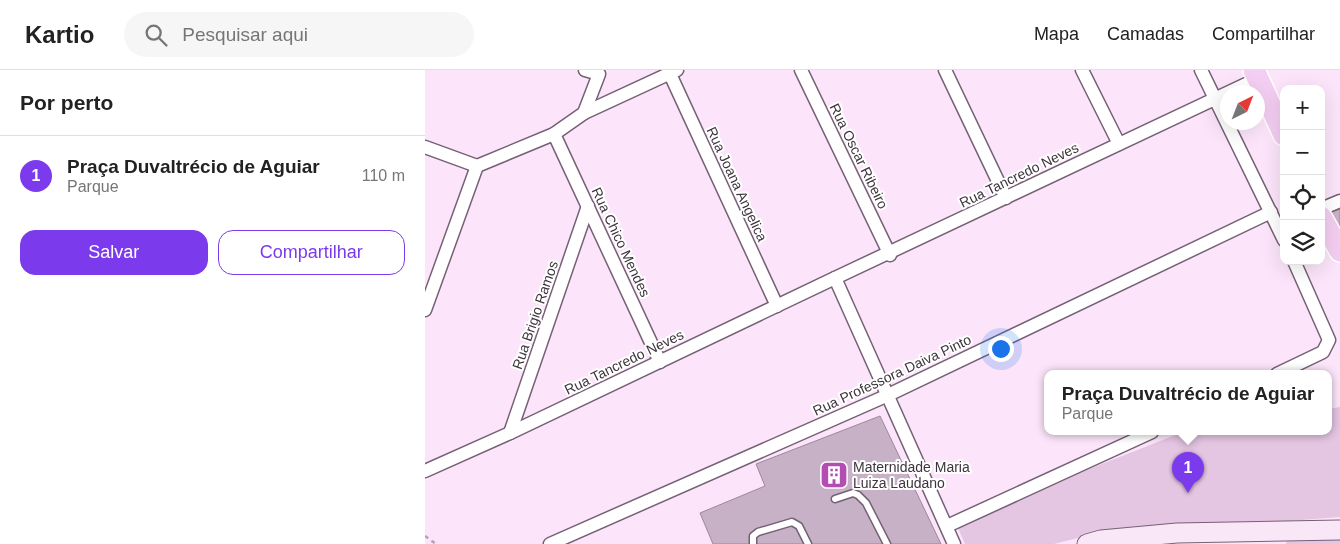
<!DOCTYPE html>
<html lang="pt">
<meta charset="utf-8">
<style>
body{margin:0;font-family:Arial,sans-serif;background:#f6f6f6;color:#222}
.controls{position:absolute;right:15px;top:15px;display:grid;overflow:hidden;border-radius:10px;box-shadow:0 5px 20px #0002}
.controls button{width:45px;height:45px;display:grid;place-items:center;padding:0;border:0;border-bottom:1px solid #e0e0e0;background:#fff;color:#222;font:25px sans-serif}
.compass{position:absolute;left:795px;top:15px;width:45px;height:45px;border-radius:50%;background:#fff;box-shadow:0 5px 20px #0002;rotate:42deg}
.you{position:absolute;left:575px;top:278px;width:18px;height:18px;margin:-12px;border:4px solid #fff;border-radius:50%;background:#1a73e8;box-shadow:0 0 0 8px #1a73e833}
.badge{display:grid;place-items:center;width:32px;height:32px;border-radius:50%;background:#7c3aed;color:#fff;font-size:16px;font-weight:700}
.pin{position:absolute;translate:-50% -41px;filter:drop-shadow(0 1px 2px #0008)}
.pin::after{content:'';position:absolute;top:26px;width:18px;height:15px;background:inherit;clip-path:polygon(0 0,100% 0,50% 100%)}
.popup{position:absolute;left:619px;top:300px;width:288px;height:65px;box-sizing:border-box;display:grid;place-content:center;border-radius:10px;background:#fff;filter:drop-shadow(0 1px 4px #0005);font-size:16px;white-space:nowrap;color:#767676}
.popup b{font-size:19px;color:#222}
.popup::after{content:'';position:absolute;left:50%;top:100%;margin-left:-10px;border:10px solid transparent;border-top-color:#fff}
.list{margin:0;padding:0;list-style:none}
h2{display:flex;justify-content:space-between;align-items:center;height:65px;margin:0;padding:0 20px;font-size:21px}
h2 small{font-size:16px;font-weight:400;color:#767676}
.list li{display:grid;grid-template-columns:32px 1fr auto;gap:15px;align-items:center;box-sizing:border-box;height:80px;padding:0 20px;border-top:1px solid #e0e0e0}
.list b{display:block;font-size:19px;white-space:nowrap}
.list p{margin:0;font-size:16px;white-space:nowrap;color:#767676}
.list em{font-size:16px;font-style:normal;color:#767676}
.actions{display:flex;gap:10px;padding:15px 20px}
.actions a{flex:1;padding:11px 0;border:1px solid #7c3aed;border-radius:15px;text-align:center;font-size:18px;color:#7c3aed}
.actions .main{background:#7c3aed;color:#fff}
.icon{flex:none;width:28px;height:28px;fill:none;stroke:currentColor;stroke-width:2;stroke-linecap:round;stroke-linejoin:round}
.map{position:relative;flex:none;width:915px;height:474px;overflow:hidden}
header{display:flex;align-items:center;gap:30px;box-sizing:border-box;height:70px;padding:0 25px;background:#fff;border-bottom:1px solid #e0e0e0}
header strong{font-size:24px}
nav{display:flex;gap:28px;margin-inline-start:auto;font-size:18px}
.search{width:350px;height:45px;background:#f6f6f6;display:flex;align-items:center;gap:12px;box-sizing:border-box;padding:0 18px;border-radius:28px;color:#767676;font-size:19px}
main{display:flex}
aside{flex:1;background:#fff}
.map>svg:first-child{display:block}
.green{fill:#e4c5e2}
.building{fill:#c7b1c6;stroke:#9c879b}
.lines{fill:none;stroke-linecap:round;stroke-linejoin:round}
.lane-casing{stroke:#756174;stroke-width:9}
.street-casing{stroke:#756174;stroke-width:15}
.secondary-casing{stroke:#756174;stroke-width:21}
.primary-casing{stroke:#fff;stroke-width:24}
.path{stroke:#b4a3b3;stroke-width:2.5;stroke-dasharray:4 4;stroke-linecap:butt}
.lane{stroke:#fff;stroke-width:6}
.street{stroke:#fff;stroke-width:12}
.secondary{stroke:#f9e7f8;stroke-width:19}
.primary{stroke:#f4cef2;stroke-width:21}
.labels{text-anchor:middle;stroke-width:4;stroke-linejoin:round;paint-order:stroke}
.street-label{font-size:14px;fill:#3d343c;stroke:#fff}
.poi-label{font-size:14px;fill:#3d343c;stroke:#fff;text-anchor:start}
</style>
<header>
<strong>Kartio</strong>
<div class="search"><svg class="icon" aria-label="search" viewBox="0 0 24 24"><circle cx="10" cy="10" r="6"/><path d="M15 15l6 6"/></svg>Pesquisar aqui</div>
<nav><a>Mapa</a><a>Camadas</a><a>Compartilhar</a></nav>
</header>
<main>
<aside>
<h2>Por perto<small></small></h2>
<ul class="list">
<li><span class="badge">1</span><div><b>Praça Duvaltrécio de Aguiar</b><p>Parque</p></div><em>110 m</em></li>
</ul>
<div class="actions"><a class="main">Salvar</a><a>Compartilhar</a></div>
</aside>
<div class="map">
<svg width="915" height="474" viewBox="0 0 915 474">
<rect width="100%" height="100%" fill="#fce5fa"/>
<!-- green -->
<g class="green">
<path d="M 915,337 L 915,447 L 802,456 L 716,456 L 684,460 L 629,474 L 540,474 L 533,458 L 664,399 L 758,362 L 903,362 L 903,339 Z"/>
<path d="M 863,467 L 915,467 L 915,474 L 861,474 Z"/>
</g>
<!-- building -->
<g class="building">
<path d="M 915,139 L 915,158 L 906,142 Z"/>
<path d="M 455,346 L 516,474 L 288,474 L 275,443 L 340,416 L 331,394 Z"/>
</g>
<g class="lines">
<defs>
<g id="lane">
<path d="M 410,429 L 428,423 L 433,425 L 441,433 L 462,474"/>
<path d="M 328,474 L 328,466 L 333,462 L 367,452 L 374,456 L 383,474"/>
</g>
<g id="street">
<path d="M 376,0 L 465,185"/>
<path d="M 520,0 L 581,128"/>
<path d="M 657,0 L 694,74"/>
<path d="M 776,0 L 859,170"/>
<path d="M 245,4 L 352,236"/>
<path d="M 159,43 L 252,0"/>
<path d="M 129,64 L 235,292"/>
<path d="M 0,77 L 52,96 L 129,64 L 159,43 L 174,4 L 160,0"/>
<path d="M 896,139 L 915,131"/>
<path d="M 410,208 L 834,8"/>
<path d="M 0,240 L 52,96"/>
<path d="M 852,304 L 898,282 L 904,270 L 869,191"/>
<path d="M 85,363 L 163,136"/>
<path d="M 0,401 L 85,363 L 410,208 L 529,474"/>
<path d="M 522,456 L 727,362"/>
<path d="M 125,474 L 461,326 L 846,142"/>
</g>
<path id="secondary" d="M 662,474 L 676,470 L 752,463 L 915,460"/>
<g id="primary">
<path d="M 829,0 L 859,65"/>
<path d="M 896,147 L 915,181"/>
</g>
</defs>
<!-- lane casing -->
<use href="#lane" class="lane-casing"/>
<!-- street casing -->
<use href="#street" class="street-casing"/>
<!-- secondary casing -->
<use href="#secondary" class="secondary-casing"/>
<!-- primary casing -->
<use href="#primary" class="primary-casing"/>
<!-- path -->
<path class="path" d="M 0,466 L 11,474"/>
<!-- lane -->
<use href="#lane" class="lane"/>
<!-- street -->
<use href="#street" class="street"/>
<!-- secondary -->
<use href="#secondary" class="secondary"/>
<!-- primary -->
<use href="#primary" class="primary"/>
</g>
<!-- icons -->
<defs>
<symbol id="building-square" viewBox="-11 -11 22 22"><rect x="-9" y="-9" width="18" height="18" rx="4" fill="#b34db1" stroke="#fff"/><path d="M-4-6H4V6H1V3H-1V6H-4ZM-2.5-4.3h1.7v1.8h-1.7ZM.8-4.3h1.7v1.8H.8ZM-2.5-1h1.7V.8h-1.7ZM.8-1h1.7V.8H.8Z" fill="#fff"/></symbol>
</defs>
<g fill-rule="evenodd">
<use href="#building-square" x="393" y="389" width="32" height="32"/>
</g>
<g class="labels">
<!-- street labels -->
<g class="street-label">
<text transform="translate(434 86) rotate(64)" y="5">Rua Oscar Ribeiro</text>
<text transform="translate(594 105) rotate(-26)" y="5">Rua Tancredo Neves</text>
<text transform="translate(312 114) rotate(65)" y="5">Rua Joana Angelica</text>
<text transform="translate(196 172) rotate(65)" y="5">Rua Chico Mendes</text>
<text transform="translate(110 245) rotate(-71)" y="5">Rua Brigio Ramos</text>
<text transform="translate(199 292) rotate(-26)" y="5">Rua Tancredo Neves</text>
<text transform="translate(467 305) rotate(-25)" y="5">Rua Professora Daiva Pinto</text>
</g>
<!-- poi labels -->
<g class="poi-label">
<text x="428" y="402">Maternidade Maria<tspan x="428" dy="16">Luiza Laudano</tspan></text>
</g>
</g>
</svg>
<div class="controls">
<button>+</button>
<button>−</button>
<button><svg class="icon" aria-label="locate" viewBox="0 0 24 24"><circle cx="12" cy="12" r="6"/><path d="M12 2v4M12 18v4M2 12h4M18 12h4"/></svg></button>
<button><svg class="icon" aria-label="layers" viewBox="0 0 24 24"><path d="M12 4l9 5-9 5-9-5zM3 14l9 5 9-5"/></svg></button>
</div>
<svg class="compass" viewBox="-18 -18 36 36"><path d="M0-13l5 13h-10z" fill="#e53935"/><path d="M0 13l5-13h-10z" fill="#767676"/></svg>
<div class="you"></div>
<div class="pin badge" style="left:763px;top:423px">1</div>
<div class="popup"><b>Praça Duvaltrécio de Aguiar</b>Parque</div>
</div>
</main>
